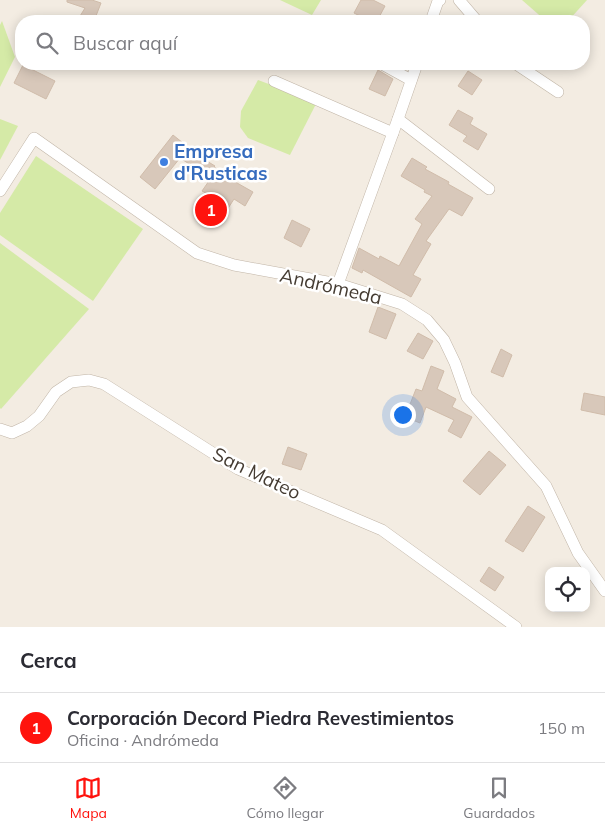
<!DOCTYPE html>
<html lang="es">
<meta charset="utf-8">
<style>
body{margin:0;font-family:Mulish,sans-serif;background:#f7f7f7;color:#2b2b33}
.controls{position:absolute;right:15px;bottom:15px;display:grid;overflow:hidden;border-radius:10px;box-shadow:0 2px 12px #0003}
.controls button{width:45px;height:45px;display:grid;place-items:center;padding:0;border:0;border-bottom:1px solid #e1e1e2;background:#fff;color:#2b2b33;font:25px sans-serif}
.you{position:absolute;left:402px;top:414px;width:18px;height:18px;margin:-12px;border:4px solid #fff;border-radius:50%;background:#1a73e8;box-shadow:0 0 0 8px #1a73e833}
.badge{display:grid;place-items:center;width:32px;height:32px;border-radius:50%;background:#ff130d;color:#fff;font-size:16px;font-weight:700}
.pin{position:absolute;translate:-50% -50%;border:2px solid #fff;box-shadow:0 1px 5px #0006}
.list{margin:0;padding:0;list-style:none}
h2{display:flex;justify-content:space-between;align-items:center;height:65px;margin:0;padding:0 20px;font-size:21px}
h2 small{font-size:16px;font-weight:400;color:#7c7c81}
.list li{display:grid;grid-template-columns:32px 1fr auto;gap:15px;align-items:center;box-sizing:border-box;height:70px;padding:0 20px;border-top:1px solid #e1e1e2}
.list b{display:block;font-size:19px;white-space:nowrap}
.list p{margin:0;font-size:16px;white-space:nowrap;color:#7c7c81}
.list em{font-size:16px;font-style:normal;color:#7c7c81}
.icon{flex:none;width:28px;height:28px;fill:none;stroke:currentColor;stroke-width:2;stroke-linecap:round;stroke-linejoin:round}
.map{position:relative;flex:none;width:605px;height:627px;overflow:hidden}
.search{position:absolute;background:#fff;box-shadow:0 2px 12px #0003;left:15px;right:15px;top:15px;height:55px;display:flex;align-items:center;gap:12px;box-sizing:border-box;padding:0 18px;border-radius:20px;color:#7c7c81;font-size:19px}
.sheet{height:135px;background:#fff}
nav{display:flex;justify-content:space-around;align-items:center;box-sizing:border-box;height:70px;border-top:1px solid #e1e1e2;background:#fff;font-size:14px;color:#7c7c81}
nav a{display:grid;justify-items:center;gap:2px}
nav .on{color:#ff130d}
.map>svg:first-child{display:block}
.green{fill:#d5eaa7}
.building{fill:#d8c8ba;stroke:#d0bcaa}
.lines{fill:none;stroke-linecap:round;stroke-linejoin:round}
.minor-casing{stroke:#c1b5a7;stroke-width:12}
.minor{stroke:#fff;stroke-width:11}
.shop-dot{fill:#3f7fe0;stroke:#fff;stroke-width:2}
.labels{text-anchor:middle;stroke-width:5;stroke-linejoin:round;paint-order:stroke}
.shop-label{font-size:19px;font-weight:bold;fill:#366cbe;stroke:#fff;text-anchor:start}
.street-label{font-size:19px;fill:#443b32;stroke:#fff}
</style>
<div class="map">
<svg width="605" height="627" viewBox="0 0 605 627">
<rect width="100%" height="100%" fill="#f3ece2"/>
<!-- green -->
<g class="green">
<path d="M 280,0 L 321,0 L 312,15 Z"/>
<path d="M 522,0 L 587,0 L 568,21 L 546,21 Z"/>
<path d="M 2,21 L 15,57 L 0,87 L 0,25 Z"/>
<path d="M 258,80 L 317,102 L 290,155 L 248,138 L 240,127 L 241,111 Z"/>
<path d="M 0,119 L 18,126 L 0,160 Z"/>
<path d="M 36,156 L 143,229 L 93,301 L 0,235 L 0,213 Z"/>
<path d="M 0,243 L 89,309 L 1,409 L 0,408 Z"/>
</g>
<!-- building -->
<g class="building">
<path d="M 67,0 L 92,0 L 101,3 L 94,21 L 77,21 L 85,8 L 67,2 Z"/>
<path d="M 361,0 L 373,0 L 385,6 L 377,21 L 370,21 L 354,13 Z"/>
<path d="M 23,65 L 55,81 L 46,99 L 14,83 Z"/>
<path d="M 378,70 L 393,79 L 385,96 L 369,89 Z"/>
<path d="M 468,71 L 482,80 L 472,95 L 458,86 Z"/>
<path d="M 458,110 L 473,118 L 470,124 L 487,134 L 478,150 L 463,141 L 467,136 L 449,125 Z"/>
<path d="M 173,135 L 188,147 L 187,149 L 215,166 L 214,167 L 230,178 L 230,179 L 253,192 L 245,206 L 234,199 L 218,224 L 195,210 L 206,193 L 202,191 L 211,178 L 180,158 L 155,189 L 140,177 Z"/>
<path d="M 412,158 L 427,167 L 425,169 L 449,182 L 448,184 L 473,198 L 462,216 L 449,209 L 426,241 L 431,244 L 413,275 L 421,279 L 411,297 L 363,270 L 362,273 L 352,268 L 359,248 L 379,259 L 380,256 L 399,266 L 422,224 L 415,219 L 432,196 L 424,192 L 425,190 L 401,176 Z"/>
<path d="M 292,220 L 310,229 L 301,247 L 284,238 Z"/>
<path d="M 378,307 L 396,314 L 386,339 L 369,332 Z"/>
<path d="M 418,333 L 433,341 L 423,359 L 407,351 Z"/>
<path d="M 501,349 L 512,355 L 503,377 L 491,372 Z"/>
<path d="M 431,366 L 444,371 L 437,389 L 456,399 L 452,407 L 472,417 L 461,438 L 448,431 L 454,420 L 426,407 L 420,423 L 405,417 L 416,389 L 422,391 Z"/>
<path d="M 584,393 L 605,397 L 605,415 L 581,410 Z"/>
<path d="M 288,447 L 307,454 L 301,470 L 282,464 Z"/>
<path d="M 489,451 L 506,465 L 480,495 L 463,481 Z"/>
<path d="M 528,506 L 545,517 L 523,552 L 505,541 Z"/>
<path d="M 489,567 L 504,577 L 495,591 L 480,581 Z"/>
</g>
<g class="lines">
<defs>
<g id="minor">
<path d="M 459,0 L 477,21"/>
<path d="M 431,21 L 438,1 L 440,0"/>
<path d="M 382,64 L 411,80"/>
<path d="M 516,64 L 558,92"/>
<path d="M 274,81 L 393,133"/>
<path d="M 398,119 L 489,189"/>
<path d="M 0,191 L 34,138 L 197,253 L 234,265 L 338,284 L 402,304 L 427,320 L 444,340 L 455,363 L 467,397 L 546,486 L 578,553 L 605,591"/>
<path d="M 338,284 L 398,119 L 417,64"/>
<path d="M 0,429 L 12,433 L 27,426 L 39,416 L 56,392 L 71,382 L 89,380 L 104,384 L 238,469 L 382,530 L 516,627"/>
</g>
</defs>
<!-- minor casing -->
<use href="#minor" class="minor-casing"/>
<!-- minor -->
<use href="#minor" class="minor"/>
</g>
<!-- markers -->
<circle class="shop-dot" cx="164" cy="162" r="5"/>
<g class="labels">
<!-- shop labels -->
<g class="shop-label">
<text x="174" y="158">Empresa<tspan x="174" dy="22">d'Rusticas</tspan></text>
</g>
<!-- street labels -->
<g class="street-label">
<text transform="translate(331 286) rotate(13)" y="7">Andrómeda</text>
<text transform="translate(257 473) rotate(26)" y="7">San Mateo</text>
</g>
</g>
</svg>
<div class="controls">
<button><svg class="icon" aria-label="locate" viewBox="0 0 24 24"><circle cx="12" cy="12" r="6"/><path d="M12 2v4M12 18v4M2 12h4M18 12h4"/></svg></button>
</div>
<div class="you"></div>
<div class="pin badge" style="left:211px;top:210px">1</div>
<div class="search"><svg class="icon" aria-label="search" viewBox="0 0 24 24"><circle cx="10" cy="10" r="6"/><path d="M15 15l6 6"/></svg>Buscar aquí</div>
</div>
<section class="sheet">
<h2>Cerca<small></small></h2>
<ul class="list">
<li><span class="badge">1</span><div><b>Corporación Decord Piedra Revestimientos</b><p>Oficina · Andrómeda</p></div><em>150 m</em></li>
</ul>
</section>
<nav>
<a class="on"><svg class="icon" aria-label="map" viewBox="0 0 24 24"><path d="M3 6l6-2 6 2 6-2v14l-6 2-6-2-6 2zM9 4v14M15 6v14"/></svg>Mapa</a>
<a><svg class="icon" aria-label="directions" viewBox="0 0 24 24"><path d="M12 3l9 9-9 9-9-9zM9 14v-3h6M13 9l2 2-2 2"/></svg>Cómo llegar</a>
<a><svg class="icon" aria-label="saved" viewBox="0 0 24 24"><path d="M7 4h10v16l-5-4-5 4z"/></svg>Guardados</a>
</nav>
